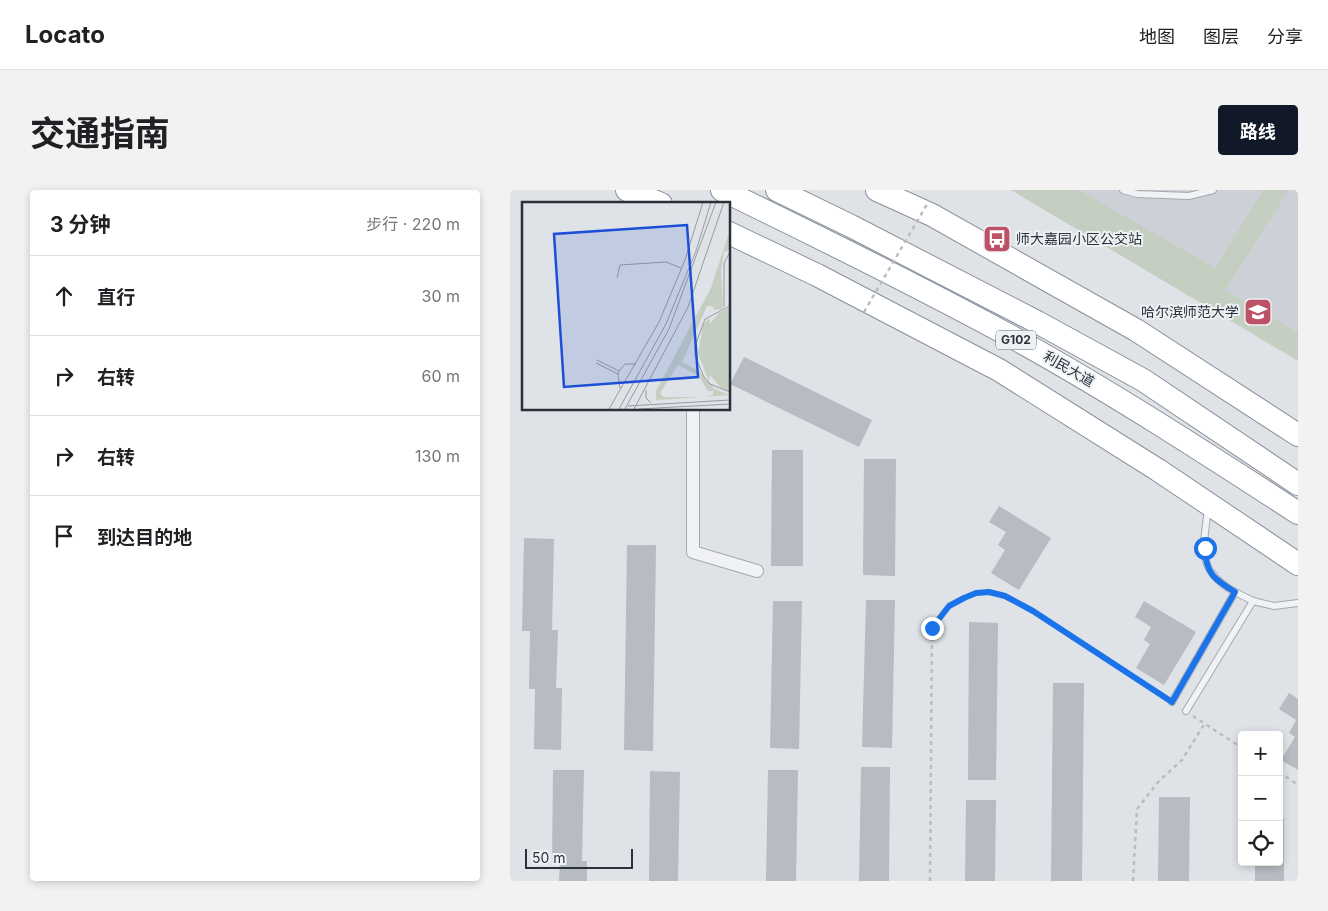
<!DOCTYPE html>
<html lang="zh">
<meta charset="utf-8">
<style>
body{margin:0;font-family:Inter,"Noto Sans SC",sans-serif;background:#f2f2f2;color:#202124}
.controls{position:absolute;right:15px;bottom:15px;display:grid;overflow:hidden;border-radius:5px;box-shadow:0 2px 8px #0003}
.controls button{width:45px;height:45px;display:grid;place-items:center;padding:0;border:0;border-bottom:1px solid #e0e0e0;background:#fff;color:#202124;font:25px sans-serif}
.scale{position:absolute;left:15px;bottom:12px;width:108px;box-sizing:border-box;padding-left:5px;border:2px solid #2a313b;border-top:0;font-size:14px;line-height:18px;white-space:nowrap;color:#2a313b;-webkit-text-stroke:4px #eef1f4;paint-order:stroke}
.stop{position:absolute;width:15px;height:15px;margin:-11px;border:4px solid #1a73e8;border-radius:50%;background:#fff}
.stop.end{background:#1a73e8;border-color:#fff;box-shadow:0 1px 5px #0008}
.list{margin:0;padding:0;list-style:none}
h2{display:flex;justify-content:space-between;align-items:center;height:65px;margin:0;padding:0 20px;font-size:21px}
h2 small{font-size:16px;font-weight:400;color:#757577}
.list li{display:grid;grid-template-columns:32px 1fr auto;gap:15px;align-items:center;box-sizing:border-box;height:80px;padding:0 20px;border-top:1px solid #e0e0e0}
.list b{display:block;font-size:19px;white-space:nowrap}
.list em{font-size:16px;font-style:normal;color:#757577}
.icon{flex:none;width:28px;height:28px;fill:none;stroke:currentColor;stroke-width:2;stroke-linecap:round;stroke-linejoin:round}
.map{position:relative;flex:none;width:788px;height:691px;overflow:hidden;border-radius:5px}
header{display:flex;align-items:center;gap:30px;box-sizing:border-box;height:70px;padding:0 25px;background:#fff;border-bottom:1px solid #e0e0e0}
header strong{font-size:24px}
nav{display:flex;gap:28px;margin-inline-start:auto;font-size:18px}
.intro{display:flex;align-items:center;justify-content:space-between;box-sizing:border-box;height:120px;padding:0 30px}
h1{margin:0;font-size:35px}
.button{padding:12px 22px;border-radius:5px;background:#111827;color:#fff;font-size:18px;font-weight:700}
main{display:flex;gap:30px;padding:0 30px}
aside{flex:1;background:#fff;border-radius:5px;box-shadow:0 2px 8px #0003}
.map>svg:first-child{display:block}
.built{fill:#cdd1d7}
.green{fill:#c5cfc1}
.building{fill:#b7bbc2}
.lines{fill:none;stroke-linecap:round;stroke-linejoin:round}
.lane-casing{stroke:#a5a9af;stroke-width:8}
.street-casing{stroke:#a5a9af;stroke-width:14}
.highway-casing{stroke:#88909b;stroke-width:24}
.path{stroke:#b9bcc1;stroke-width:2.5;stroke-dasharray:4 4;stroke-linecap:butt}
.lane{stroke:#f1f2f5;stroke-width:6}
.street{stroke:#f1f2f5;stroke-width:12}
.highway{stroke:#fff;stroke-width:22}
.path-bridge{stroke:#b9bcc1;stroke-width:2.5;stroke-dasharray:4 4;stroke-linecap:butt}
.route{stroke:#1a73e8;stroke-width:6}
.labels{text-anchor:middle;stroke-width:4;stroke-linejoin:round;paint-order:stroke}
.shield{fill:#eef1f4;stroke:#656b72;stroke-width:1}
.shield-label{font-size:12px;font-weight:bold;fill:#2a313b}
.poi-label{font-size:14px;fill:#2a313b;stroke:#eef1f4;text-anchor:start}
.street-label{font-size:14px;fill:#2a313b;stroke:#eef1f4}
.inset-road{fill:none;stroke:#979ba2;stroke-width:1}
.view{fill:#1d4ed8;fill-opacity:0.15;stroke:#1d4ed8;stroke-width:2.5}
.inset-edge{fill:none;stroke:#2a313b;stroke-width:2.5}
</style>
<header>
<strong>Locato</strong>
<nav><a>地图</a><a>图层</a><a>分享</a></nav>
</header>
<div class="intro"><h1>交通指南</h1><a class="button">路线</a></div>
<main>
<aside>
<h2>3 分钟<small>步行 · 220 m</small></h2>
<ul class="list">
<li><svg class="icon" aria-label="ahead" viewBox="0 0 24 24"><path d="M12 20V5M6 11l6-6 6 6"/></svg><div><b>直行</b></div><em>30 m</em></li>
<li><svg class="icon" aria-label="right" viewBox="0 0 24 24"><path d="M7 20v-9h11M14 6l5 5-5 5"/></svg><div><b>右转</b></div><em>60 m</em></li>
<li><svg class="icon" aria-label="right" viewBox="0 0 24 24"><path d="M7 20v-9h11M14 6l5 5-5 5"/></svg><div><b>右转</b></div><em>130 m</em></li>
<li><svg class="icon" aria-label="arrive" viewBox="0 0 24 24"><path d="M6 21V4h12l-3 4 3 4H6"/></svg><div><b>到达目的地</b></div></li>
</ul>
</aside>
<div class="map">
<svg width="788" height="691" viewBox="0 0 788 691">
<rect width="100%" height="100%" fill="#dfe2e6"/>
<!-- built -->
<path class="built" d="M 501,0 L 788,0 L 788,171 L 783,166 Z"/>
<!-- green -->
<path class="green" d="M 501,0 L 569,0 L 705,78 L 753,0 L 779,0 L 715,100 L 788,143 L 788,171 Z"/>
<!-- building -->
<g class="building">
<path d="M 234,167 L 362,230 L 349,257 L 220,194 Z"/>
<path d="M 262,260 L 293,260 L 293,376 L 261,376 Z"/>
<path d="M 354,269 L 386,269 L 385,386 L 353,385 Z"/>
<path d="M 489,316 L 541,348 L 509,400 L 481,383 L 495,360 L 488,355 L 496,342 L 479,332 Z"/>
<path d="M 14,348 L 44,349 L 42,440 L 48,440 L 46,498 L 52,498 L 51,560 L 24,559 L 25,499 L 19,499 L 20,441 L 12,441 Z"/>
<path d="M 117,355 L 146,355 L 143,561 L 114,560 Z"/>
<path d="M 356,410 L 385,410 L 382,558 L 352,557 Z"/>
<path d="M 263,411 L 292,411 L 289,559 L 260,558 Z"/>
<path d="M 634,411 L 686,442 L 654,495 L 626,478 L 640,454 L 634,450 L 641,437 L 625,427 Z"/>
<path d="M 459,432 L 488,433 L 486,590 L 458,590 Z"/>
<path d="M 543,493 L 574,493 L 572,691 L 541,691 Z"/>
<path d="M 779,503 L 788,509 L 788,580 L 771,570 L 785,547 L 779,543 L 786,530 L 769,519 Z"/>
<path d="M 351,577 L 380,577 L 379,691 L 349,691 Z"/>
<path d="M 43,580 L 74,580 L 72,671 L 77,671 L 77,691 L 49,691 L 50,672 L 42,672 Z"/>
<path d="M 258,580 L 288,580 L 286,691 L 256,691 Z"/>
<path d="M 140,581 L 170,582 L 168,691 L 139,691 Z"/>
<path d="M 649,607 L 680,607 L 679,691 L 648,691 Z"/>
<path d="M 456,610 L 486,610 L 485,691 L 455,691 Z"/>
<path d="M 769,628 L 774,628 L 774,691 L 745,691 L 745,672 L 769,672 Z"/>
</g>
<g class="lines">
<defs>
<g id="lane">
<path d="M 613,0 L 627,4 L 679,6 L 703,0"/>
<path d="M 698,319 C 693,359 686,380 725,402"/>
<path d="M 662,512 L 725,402 L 743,411"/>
<path d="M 676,521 L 743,411 L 764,416 L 788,413"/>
</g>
<path id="street" d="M 183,219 L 183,362 L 247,381"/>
<g id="highway">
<path d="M 117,0 L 151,14"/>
<path d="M 212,0 C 309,47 406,95 502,147 C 600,201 694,262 788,323"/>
<path d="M 267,0 L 341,36 L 527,132 L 633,190 L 788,294"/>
<path d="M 367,0 L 422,25 L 626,140 L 788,245"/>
<path d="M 219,43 L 307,85 L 489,180 L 648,280 L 788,374"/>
</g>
</defs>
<!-- lane casing -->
<use href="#lane" class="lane-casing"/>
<!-- street casing -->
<use href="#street" class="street-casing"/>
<!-- highway casing -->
<use href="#highway" class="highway-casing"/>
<!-- path -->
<g class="path">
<path d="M 683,526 L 732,558"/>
<path d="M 769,582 L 788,595"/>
<path d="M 420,691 L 422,437 L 439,416 L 454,408 L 466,403 L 479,402 L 495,406 L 523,421 L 653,506"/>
<path d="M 623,691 L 627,619 L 649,591 L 672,570 L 695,533"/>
</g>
<!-- lane -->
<use href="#lane" class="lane"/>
<!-- street -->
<use href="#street" class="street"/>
<!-- highway -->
<use href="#highway" class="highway"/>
<!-- path-bridge -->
<path class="path-bridge" d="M 354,122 L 419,11"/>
</g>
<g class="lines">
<!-- route -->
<path class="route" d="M 422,438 L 439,416 L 454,408 L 466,403 L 479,402 L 495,406 L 523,421 L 662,512 L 725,402 C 705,390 695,383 695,358"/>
</g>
<!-- icons -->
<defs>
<symbol id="bus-square" viewBox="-11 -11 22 22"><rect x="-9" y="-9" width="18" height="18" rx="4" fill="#bd5266" stroke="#eef1f4"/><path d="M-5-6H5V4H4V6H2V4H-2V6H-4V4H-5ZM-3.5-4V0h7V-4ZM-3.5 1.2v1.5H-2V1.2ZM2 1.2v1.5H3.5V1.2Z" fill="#fff"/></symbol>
<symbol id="university-square" viewBox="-11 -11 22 22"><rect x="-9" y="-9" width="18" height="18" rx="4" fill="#bd5266" stroke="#eef1f4"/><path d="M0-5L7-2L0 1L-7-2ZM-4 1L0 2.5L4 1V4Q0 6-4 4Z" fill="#fff"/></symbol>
</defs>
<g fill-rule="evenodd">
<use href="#bus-square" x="471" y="33" width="32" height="32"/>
<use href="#university-square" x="732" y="106" width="32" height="32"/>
</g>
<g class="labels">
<!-- shield labels -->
<rect class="shield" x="486" y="140.5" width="40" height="19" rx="4"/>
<g class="shield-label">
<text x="506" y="154">G102</text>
</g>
<!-- poi labels -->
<g class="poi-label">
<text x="506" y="54">师大嘉园小区公交站</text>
<text x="729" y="127" text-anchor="end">哈尔滨师范大学</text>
</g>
<!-- street labels -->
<g class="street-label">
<text transform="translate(559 179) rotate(30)" y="5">利民大道</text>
</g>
</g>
<!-- overview -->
<g transform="translate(12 12)">
<rect width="208" height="208" fill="#dfe2e6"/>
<path d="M 207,31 L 207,48 L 202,50 L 199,68 L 201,107 L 193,108 L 190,104 L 185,104 L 160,160 L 177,169 L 192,186 L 191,189 L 193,187 L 207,193 L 183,195 L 191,193 L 191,189 L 186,189 L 177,174 L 156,163 L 138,191 L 141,195 L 180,195 L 134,198 L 134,189 L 189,86 ZM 207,106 L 207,190 L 199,186 L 188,173 L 187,179 L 176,152 L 181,123 L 187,116 L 188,122 L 197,111 Z" fill="#c5cfc1"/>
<path class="inset-road" d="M 95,76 L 98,63 L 144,60 L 159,66M 208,104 L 183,117 L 173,144 L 173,154 L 182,175 L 188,182 L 208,190M 202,105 L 202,61 L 208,50M 75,158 L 97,169 L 96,172M 74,161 L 96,172 L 98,186M 97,169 L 103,162 L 114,162M 124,188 L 124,196 L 129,201M 106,204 L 208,198M 87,207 L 137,120 L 163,58 L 181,0M 97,207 L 144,122 L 174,49 L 189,0M 103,207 L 147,127 L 194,0M 112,207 L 166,105 L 202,0M 117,207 L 208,202"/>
<path class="view" d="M 165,23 L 176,175 L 42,185 L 32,32 Z"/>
<rect width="208" height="208" class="inset-edge"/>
</g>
</svg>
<div class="controls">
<button>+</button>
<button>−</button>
<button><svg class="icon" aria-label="locate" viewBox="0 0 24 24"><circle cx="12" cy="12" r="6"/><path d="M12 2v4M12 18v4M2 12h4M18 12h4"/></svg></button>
</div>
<div class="scale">50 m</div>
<div class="stop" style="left:695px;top:358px"></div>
<div class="stop end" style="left:422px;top:438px"></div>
</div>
</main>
